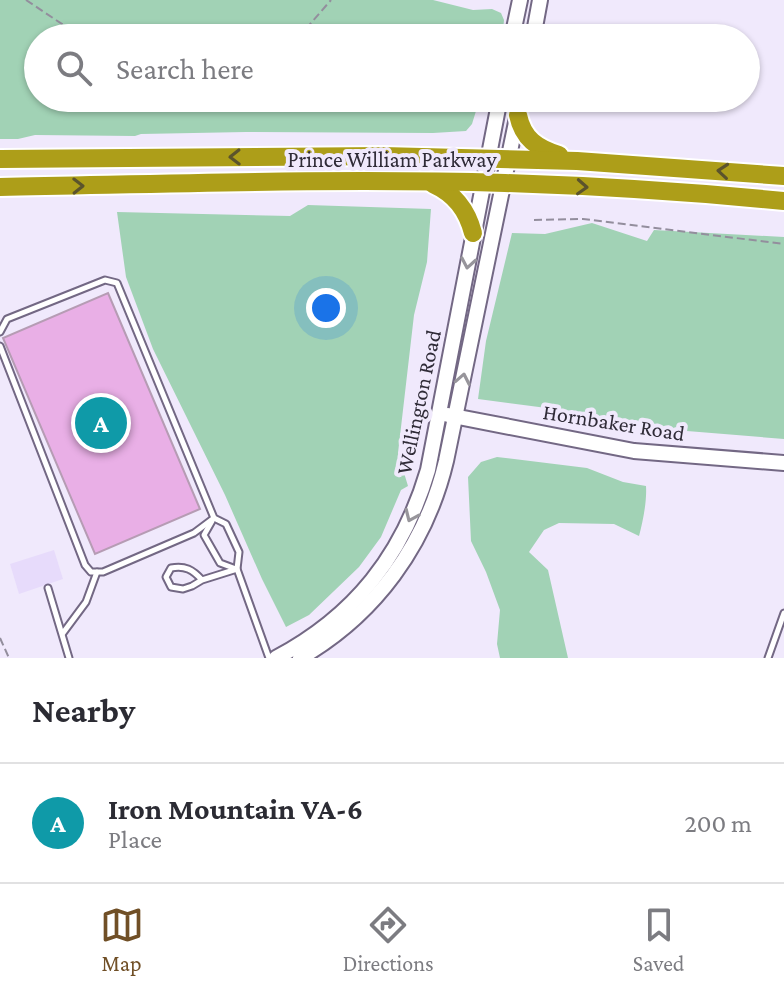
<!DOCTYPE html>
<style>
body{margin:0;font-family:"Crimson Pro",serif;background:#f7f7f7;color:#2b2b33}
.you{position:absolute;left:326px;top:308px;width:28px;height:28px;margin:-20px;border:6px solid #fff;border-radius:50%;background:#1a73e8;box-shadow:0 0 0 12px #1a73e833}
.badge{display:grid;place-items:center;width:52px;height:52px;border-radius:50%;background:#704f26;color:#fff;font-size:26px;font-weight:700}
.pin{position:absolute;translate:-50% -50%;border:4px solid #fff;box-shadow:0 2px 8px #0006}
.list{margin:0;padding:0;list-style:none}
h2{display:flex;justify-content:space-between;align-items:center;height:104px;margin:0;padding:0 32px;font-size:34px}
h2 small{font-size:26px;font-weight:400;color:#7c7c81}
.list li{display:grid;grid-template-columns:52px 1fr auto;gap:24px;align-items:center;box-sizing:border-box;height:120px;padding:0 32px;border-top:2px solid #e1e1e2}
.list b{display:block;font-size:30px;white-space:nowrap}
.list p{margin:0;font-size:26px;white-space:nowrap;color:#7c7c81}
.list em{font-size:26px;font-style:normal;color:#7c7c81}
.icon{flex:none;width:44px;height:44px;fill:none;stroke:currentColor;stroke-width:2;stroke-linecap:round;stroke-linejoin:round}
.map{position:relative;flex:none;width:784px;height:658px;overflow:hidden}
.search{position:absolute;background:#fff;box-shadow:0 2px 6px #0004;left:24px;right:24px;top:24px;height:88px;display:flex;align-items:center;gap:20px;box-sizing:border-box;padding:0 28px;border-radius:44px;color:#7c7c81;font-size:30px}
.sheet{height:224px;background:#fff}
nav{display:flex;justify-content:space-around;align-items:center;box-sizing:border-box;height:112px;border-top:2px solid #e1e1e2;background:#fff;font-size:22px;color:#7c7c81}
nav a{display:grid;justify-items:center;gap:4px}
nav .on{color:#704f26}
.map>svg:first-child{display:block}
.built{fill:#e7dbfb}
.green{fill:#a1d2b5}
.building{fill:#e9afe6;stroke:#b69cb4;stroke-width:2}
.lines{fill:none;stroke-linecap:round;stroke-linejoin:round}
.lane-casing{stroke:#736884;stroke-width:9}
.secondary-casing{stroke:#736884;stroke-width:18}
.highway-casing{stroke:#fff;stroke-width:22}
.path{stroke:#938e9d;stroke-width:2;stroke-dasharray:8 4;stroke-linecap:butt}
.lane{stroke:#fff;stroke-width:5}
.secondary{stroke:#fff;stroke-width:14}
.highway{stroke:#ad9e19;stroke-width:18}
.oneway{stroke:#5b532c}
.oneway2{stroke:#97959b}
.labels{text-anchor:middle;stroke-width:8;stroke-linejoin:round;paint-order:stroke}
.street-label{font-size:22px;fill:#2f2b37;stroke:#f0e9fc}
</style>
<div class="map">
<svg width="784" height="658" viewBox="0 0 784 658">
<rect width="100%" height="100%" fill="#f0e9fc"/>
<!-- built -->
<path class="built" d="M 54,550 L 63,579 L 19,594 L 10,564 Z"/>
<!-- green -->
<g class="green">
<path d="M 0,0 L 433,0 L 473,10 L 492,9 L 501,13 L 504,20 L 503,31 L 496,30 L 494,38 L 38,38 L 38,98 L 480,98 L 472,124 L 466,131 L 433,133 L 246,132 L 141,134 L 135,136 L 35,135 L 18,139 L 0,139 Z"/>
<path d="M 308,205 L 431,209 L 427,262 L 414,315 L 398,453 L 408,486 L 401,490 L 381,537 L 359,567 L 309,615 L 286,627 L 262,579 L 225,495 L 153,349 L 126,277 L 117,212 L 290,216 Z"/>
<path d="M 592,223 L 647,241 L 654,230 L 784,237 L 784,439 L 613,425 L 562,410 L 478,399 L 486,341 L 512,233 L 545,234 Z"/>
<path d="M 497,457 L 587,468 L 623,482 L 646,486 C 647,501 643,521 639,536 L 614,524 L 559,523 L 544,530 L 529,552 L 548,570 L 568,658 L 500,658 L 497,644 L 500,610 L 486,572 L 471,541 L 468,477 L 481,462 Z"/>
</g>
<!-- building -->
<path class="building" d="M 108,293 L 200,509 L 95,554 L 3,338 Z"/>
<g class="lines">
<defs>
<g id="lane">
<path d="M 0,332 L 7,319 L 105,280 L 117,283 L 214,518 L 226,524 L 239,552 L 237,569 L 269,658"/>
<path d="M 0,346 L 85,565 L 91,572 L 103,572 L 194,533 L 214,518"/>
<path d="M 212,521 L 204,535 L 220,563 L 236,569"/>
<path d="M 202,580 C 193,570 185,565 171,568 L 166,577 L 171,587 L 183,589 L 192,586 L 202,580 L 237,569"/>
<path d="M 48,588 L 69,658"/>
<path d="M 63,633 L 86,602 L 97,572"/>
<path d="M 768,658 L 784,613"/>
</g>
<g id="secondary">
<path d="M 512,38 L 520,0"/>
<path d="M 533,38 L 540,0"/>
<path d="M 448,415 L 634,451 L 784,463"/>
<path d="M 276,658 C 355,616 403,555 428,470 L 500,98"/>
<path d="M 300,658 C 375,615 426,545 446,461 L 521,98"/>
</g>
<g id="highway">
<path d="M 518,115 C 523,139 537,148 559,155"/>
<path d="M 0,159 L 383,156 L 577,161 L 784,176"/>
<path d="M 433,184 C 455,194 467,210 473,233"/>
<path d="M 0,187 C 168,184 337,178 505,183 C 598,186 691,192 784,201"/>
</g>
</defs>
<!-- lane casing -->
<use href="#lane" class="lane-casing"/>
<!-- secondary casing -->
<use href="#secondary" class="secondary-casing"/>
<!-- highway casing -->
<use href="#highway" class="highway-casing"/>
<!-- path -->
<g class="path">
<path d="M 26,0 L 83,38"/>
<path d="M 298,38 L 331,0"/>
<path d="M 175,98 C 199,114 210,111 235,98"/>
<path d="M 534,220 L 583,219 L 784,244"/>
<path d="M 0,638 L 9,658"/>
</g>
<!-- lane -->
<use href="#lane" class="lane"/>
<!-- secondary -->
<use href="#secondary" class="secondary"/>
<!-- highway -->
<use href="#highway" class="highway"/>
</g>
<!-- one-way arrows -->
<defs><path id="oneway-chevron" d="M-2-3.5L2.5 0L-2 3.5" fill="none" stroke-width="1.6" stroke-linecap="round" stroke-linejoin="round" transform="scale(2)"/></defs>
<g class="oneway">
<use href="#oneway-chevron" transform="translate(235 157) rotate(179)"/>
<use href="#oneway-chevron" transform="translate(723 171) rotate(-175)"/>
<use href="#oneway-chevron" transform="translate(78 186) rotate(-1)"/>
<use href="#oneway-chevron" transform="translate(582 187) rotate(3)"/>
</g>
<g class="oneway2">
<use href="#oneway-chevron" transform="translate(468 263) rotate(100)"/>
<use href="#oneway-chevron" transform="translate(463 379) rotate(-79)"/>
<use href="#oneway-chevron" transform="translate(411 516) rotate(114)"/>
</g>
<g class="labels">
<!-- street labels -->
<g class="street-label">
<text x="392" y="167">Prince William Parkway</text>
<text transform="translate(418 402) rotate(-78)" y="8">Wellington Road</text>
<text transform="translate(614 422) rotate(9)" y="8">Hornbaker Road</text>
</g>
</g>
</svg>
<div class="you"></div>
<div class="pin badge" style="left:101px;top:423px;background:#0f9aa8">A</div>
<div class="search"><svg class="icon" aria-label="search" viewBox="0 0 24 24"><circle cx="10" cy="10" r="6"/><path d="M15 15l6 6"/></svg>Search here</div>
</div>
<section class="sheet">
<h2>Nearby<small></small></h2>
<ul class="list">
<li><span class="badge" style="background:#0f9aa8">A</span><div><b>Iron Mountain VA-6</b><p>Place</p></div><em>200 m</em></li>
</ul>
</section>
<nav>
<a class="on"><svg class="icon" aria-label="map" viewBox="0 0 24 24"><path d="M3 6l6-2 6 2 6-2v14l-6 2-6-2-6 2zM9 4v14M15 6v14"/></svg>Map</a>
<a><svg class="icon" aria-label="directions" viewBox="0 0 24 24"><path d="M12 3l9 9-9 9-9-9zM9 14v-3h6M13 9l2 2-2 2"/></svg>Directions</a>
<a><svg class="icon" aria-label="saved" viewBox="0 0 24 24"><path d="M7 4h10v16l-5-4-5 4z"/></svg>Saved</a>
</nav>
